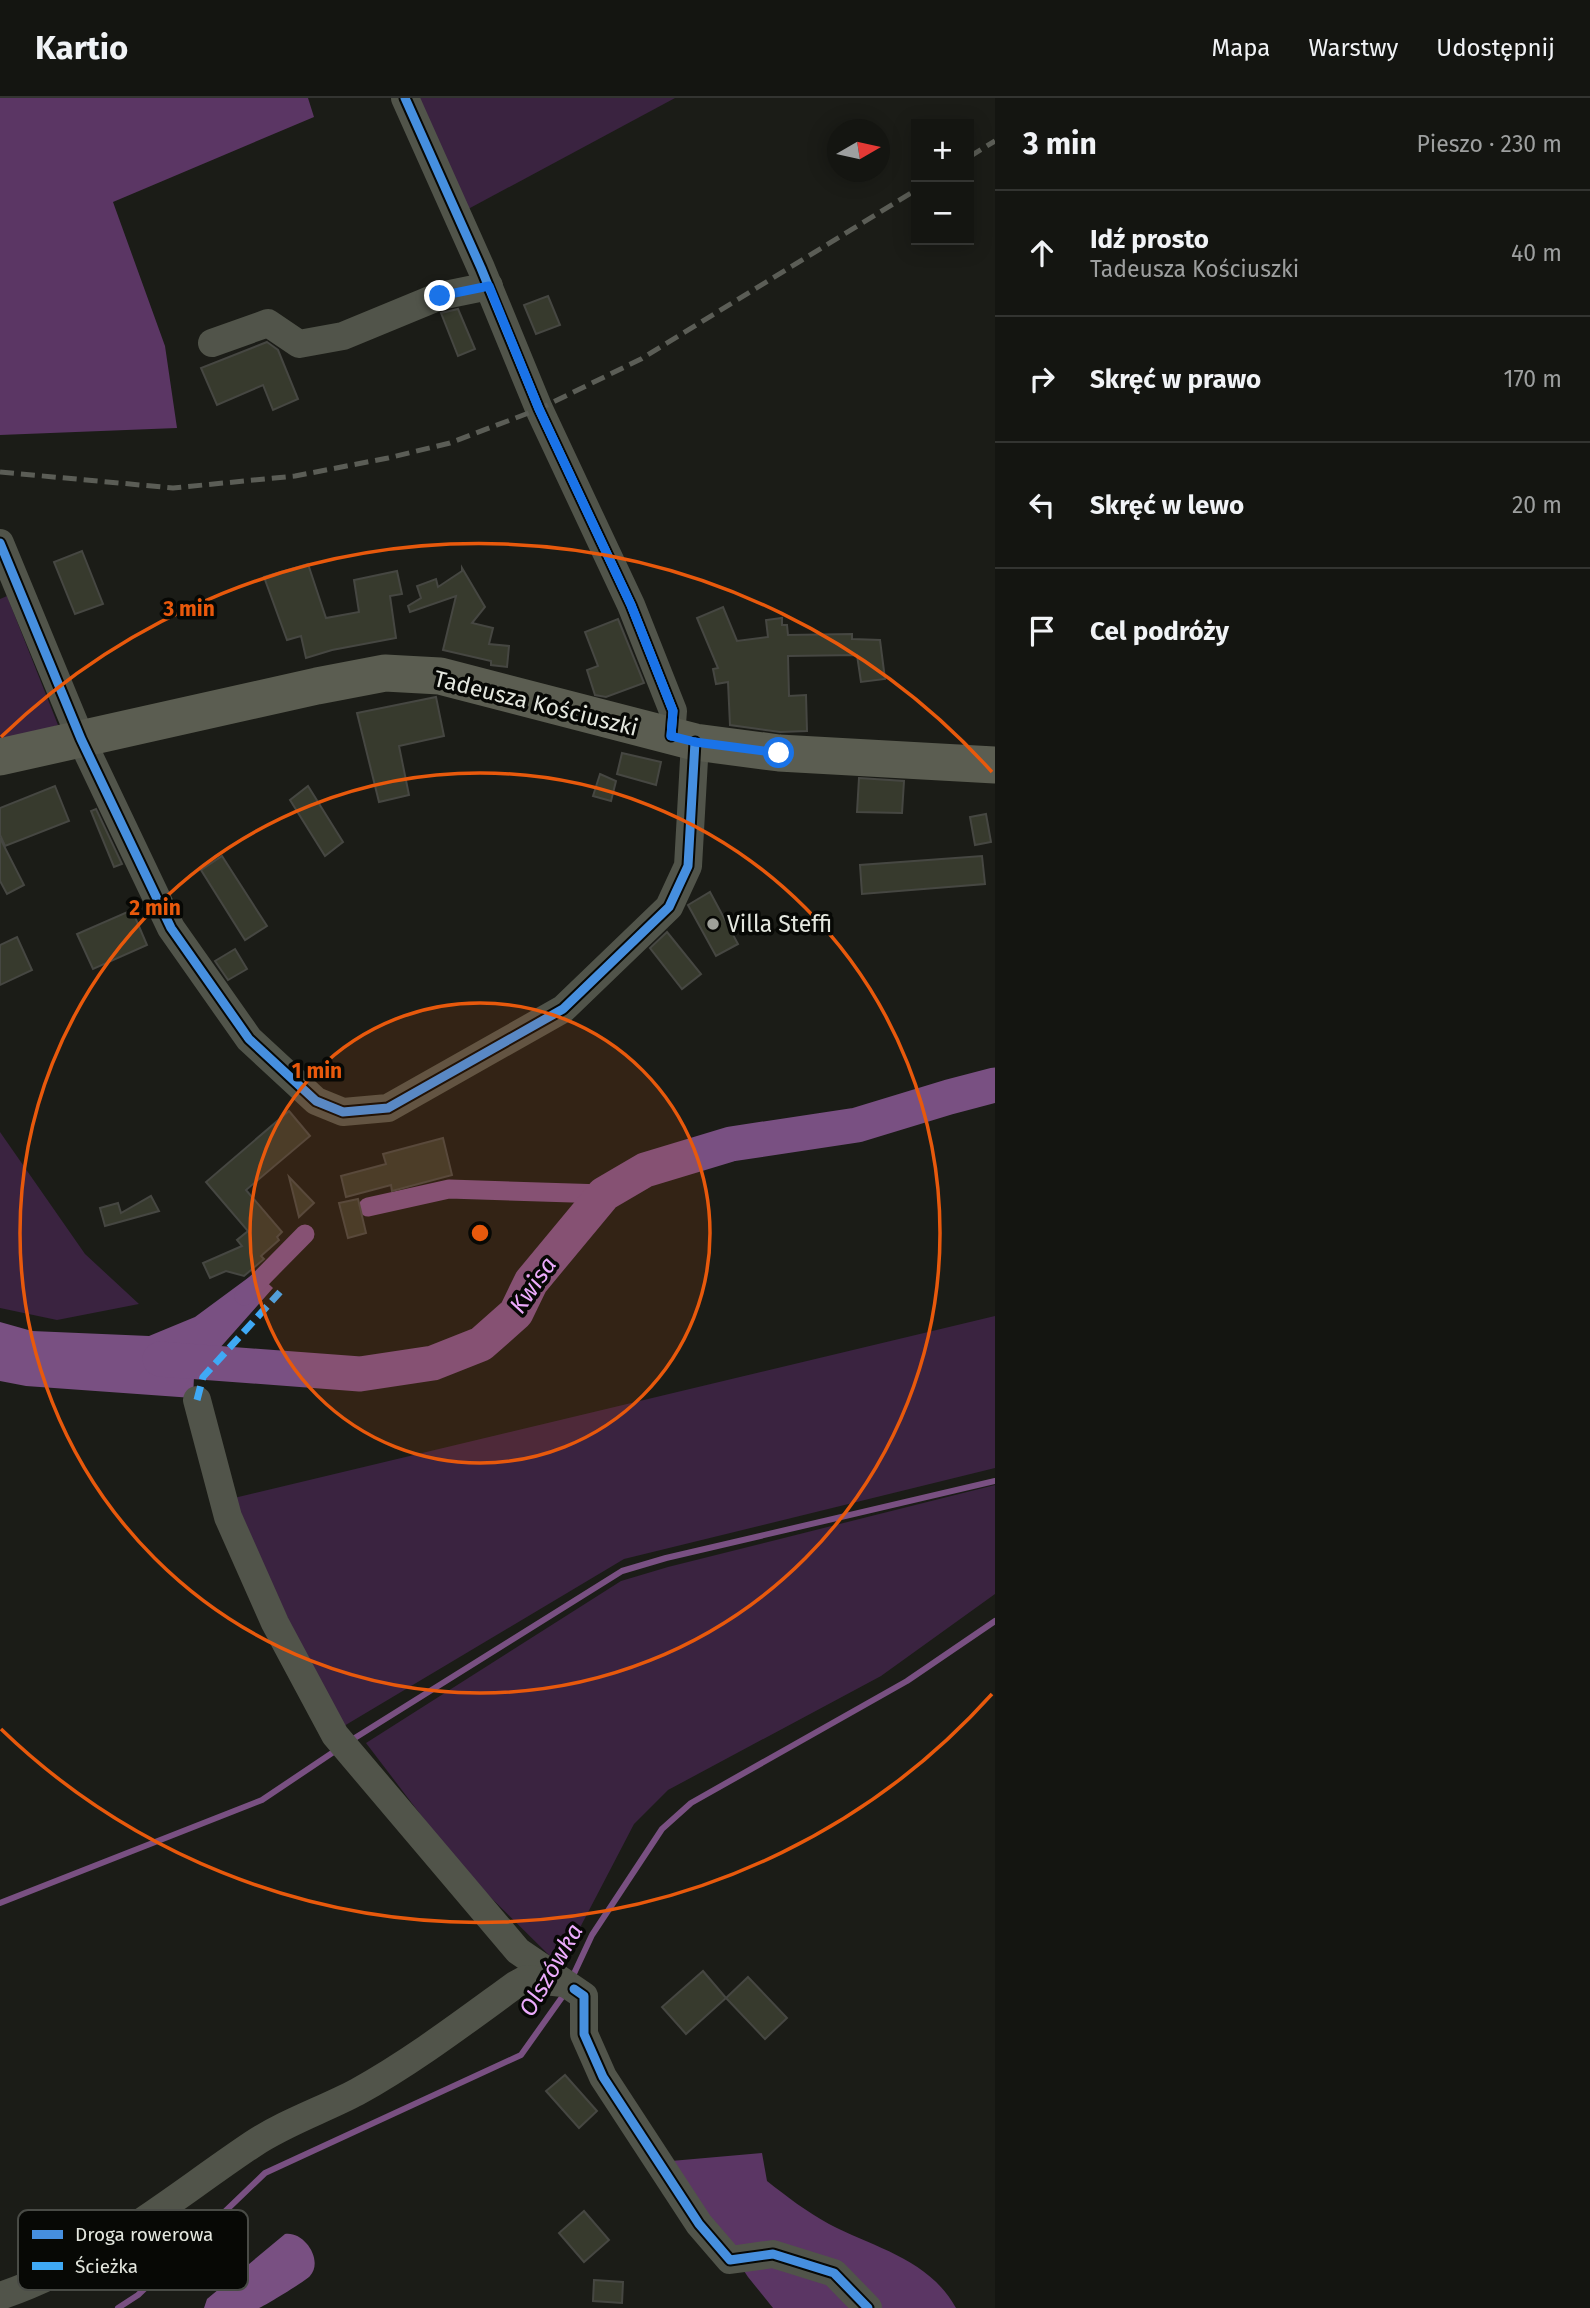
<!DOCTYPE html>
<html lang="pl">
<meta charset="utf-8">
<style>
body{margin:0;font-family:"Fira Sans",sans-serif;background:#1d1e1a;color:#f1f3f6}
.controls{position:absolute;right:21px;top:21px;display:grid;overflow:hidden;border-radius:0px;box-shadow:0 4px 18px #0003}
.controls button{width:63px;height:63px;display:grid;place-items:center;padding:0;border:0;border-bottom:2px solid #333431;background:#141511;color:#f1f3f6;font:35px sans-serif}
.compass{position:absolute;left:827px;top:21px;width:63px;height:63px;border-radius:50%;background:#141511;box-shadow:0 4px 18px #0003;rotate:81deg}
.stop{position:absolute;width:21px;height:21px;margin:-16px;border:5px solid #1a73e8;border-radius:50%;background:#fff}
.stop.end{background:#1a73e8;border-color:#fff;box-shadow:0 2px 7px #0008}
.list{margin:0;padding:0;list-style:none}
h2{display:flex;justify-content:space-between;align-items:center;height:91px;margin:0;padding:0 28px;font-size:30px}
h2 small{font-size:23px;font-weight:400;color:#9d9f9f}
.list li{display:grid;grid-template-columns:46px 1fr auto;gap:21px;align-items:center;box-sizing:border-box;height:126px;padding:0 28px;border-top:2px solid #333431}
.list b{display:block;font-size:26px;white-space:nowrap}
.list p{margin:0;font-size:23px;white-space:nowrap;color:#9d9f9f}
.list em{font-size:23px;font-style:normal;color:#9d9f9f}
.icon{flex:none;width:38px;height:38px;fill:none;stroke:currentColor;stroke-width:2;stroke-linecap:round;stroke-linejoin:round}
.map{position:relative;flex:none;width:995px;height:2210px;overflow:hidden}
header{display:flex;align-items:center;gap:42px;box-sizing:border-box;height:98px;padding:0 35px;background:#141511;border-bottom:2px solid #333431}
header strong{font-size:33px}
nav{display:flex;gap:38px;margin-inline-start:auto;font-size:24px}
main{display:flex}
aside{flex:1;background:#141511}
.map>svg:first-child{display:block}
.green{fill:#3a2340}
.forest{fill:#5b3664}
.water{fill:#795082}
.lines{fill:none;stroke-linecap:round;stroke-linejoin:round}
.stream{stroke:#795082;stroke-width:6}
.canal{stroke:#795082;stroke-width:19}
.river{stroke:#795082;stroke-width:35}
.building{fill:#373a2d;stroke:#464742;stroke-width:2}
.minor{stroke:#51544a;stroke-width:28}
.major{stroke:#5b5d51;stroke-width:37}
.rail{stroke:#5b5d56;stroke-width:5;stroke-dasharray:14 7;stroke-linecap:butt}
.quiet{stroke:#3fa9f5;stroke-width:7;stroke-dasharray:14 7;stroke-linecap:butt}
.cycleway-casing{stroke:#070805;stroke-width:13}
.cycleway{stroke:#468fdf;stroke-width:9}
.route{stroke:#1a73e8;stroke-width:9}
.ring{fill:none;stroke:#e8590c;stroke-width:3.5}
.poi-dot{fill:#9ea099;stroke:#070805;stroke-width:2.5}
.labels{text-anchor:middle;stroke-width:7;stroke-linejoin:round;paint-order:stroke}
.street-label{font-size:23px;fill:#e4e7df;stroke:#070805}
.poi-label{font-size:23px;fill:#e4e7df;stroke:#070805;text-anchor:start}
.water-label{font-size:24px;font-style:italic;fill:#ecabfc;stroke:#070805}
.key{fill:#070805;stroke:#494b46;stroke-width:2}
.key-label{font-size:19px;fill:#e4e7df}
.centre{fill:#e8590c;stroke:#070805;stroke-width:3.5}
.ring-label{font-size:21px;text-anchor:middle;font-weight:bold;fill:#e8590c;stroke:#070805;stroke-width:7;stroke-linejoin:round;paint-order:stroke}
</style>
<header>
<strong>Kartio</strong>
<nav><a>Mapa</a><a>Warstwy</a><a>Udostępnij</a></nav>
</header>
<main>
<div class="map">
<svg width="995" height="2210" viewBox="0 0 995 2210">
<rect width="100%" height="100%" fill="#1b1c17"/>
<!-- green -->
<g class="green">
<path d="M 405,0 L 675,0 L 457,117 Z"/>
<path d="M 7,498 L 58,627 L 0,646 L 0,501 Z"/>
<path d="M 0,1034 L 85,1156 L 139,1206 L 57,1222 L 0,1210 Z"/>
<path d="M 995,1218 L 995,1370 L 624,1461 L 344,1628 L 295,1538 L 234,1400 Z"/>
<path d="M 995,1387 L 995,1496 L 881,1578 L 668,1692 L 634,1726 L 560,1868 L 462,1771 L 366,1645 L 621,1483 L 668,1469 Z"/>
</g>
<!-- forest -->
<g class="forest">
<path d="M 0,0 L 308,0 L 314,19 L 113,104 L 165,248 L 177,330 L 0,337 Z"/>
<path d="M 762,2055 L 767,2083 C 786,2098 807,2114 829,2126 C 875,2150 929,2161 956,2210 L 773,2210 L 748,2179 L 671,2063 Z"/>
</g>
<!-- water -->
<g class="water">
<path d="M 256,1174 L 273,1190 L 194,1279 L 193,1300 L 26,1288 L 0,1283 L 0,1224 L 32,1233 L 149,1238 L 195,1219 Z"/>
<path d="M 285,2136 C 304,2133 324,2162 310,2178 C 307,2182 263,2209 259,2210 C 248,2210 217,2210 204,2210 L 207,2201 Z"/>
</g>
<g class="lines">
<!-- stream -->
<g class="stream">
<path d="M 350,1643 L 622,1473 L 666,1460 L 995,1383"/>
<path d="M 0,1805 L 262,1702 L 338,1651"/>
<path d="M 571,1882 L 592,1837 L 662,1731 L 691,1705 L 907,1583 L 995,1523"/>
<path d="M 118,2210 L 138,2197 L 265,2075 L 521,1957 L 565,1895"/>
</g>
<!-- canal -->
<g class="canal">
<path d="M 368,1109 L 449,1091 L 604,1096"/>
<path d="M 244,1198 L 305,1136"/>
</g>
<!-- river -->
<path class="river" d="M 160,1261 L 360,1276 L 433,1265 L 481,1246 L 516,1215 L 531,1184 L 604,1096 L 645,1072 L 731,1046 L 857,1027 L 949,999 L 995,987"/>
</g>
<!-- building -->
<g class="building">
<path d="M 548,198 L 560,227 L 536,236 L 524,207 Z"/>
<path d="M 458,211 L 475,251 L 458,258 L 441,215 Z"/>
<path d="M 267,244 L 278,252 L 298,301 L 273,312 L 263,287 L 217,307 L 201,270 Z"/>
<path d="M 82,453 L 103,506 L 75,516 L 54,464 Z"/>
<path d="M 308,466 L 326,520 L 359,514 L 354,482 L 397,473 L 402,496 L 390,498 L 396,540 L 332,552 L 306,560 L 301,538 L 287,542 L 264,479 Z"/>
<path d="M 462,470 L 485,509 L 472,525 L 493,530 L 489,546 L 509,548 L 507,569 L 491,567 L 491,563 L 443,552 L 456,498 L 410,514 L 408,508 L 421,500 L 417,488 L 436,481 L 438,489 L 462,473 Z"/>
<path d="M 723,509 L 737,543 L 768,539 L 766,522 L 782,520 L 782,527 L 787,527 L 788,537 L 852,536 L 852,541 L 880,542 L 885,581 L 861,584 L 857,557 L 788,558 L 789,598 L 806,597 L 807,633 L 780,634 L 730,627 L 728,584 L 716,586 L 713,571 L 718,570 L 697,520 Z"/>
<path d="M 618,521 L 644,585 L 606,599 L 595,597 L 587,572 L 598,568 L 585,534 Z"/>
<path d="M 436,599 L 444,638 L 399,648 L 409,697 L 379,704 L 357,615 Z"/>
<path d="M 622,655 L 661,664 L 656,687 L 617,676 Z"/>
<path d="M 600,676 L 616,683 L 611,703 L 593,698 Z"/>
<path d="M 859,680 L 904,683 L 902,715 L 857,714 Z"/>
<path d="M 55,688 L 69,723 L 5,748 L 0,737 L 0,710 Z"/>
<path d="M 308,688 L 343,744 L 325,758 L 290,702 Z"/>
<path d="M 96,711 L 122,766 L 114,769 L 91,713 Z"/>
<path d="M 986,716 L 991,744 L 975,747 L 970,719 Z"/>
<path d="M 0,740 L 24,787 L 7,796 L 0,783 Z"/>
<path d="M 222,758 L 267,828 L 245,842 L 201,772 Z"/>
<path d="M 982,758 L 985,786 L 862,796 L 860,767 Z"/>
<path d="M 710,794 L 738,846 L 716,858 L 688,807 Z"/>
<path d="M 132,812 L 147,847 L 93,871 L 77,836 Z"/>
<path d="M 667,834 L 701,876 L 682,891 L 650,850 Z"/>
<path d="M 17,839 L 32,872 L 0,887 L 0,847 Z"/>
<path d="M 235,851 L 247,871 L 228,882 L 215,863 Z"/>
<path d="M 289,1013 L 310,1038 L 246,1092 L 282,1134 L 277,1139 L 279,1142 L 261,1158 L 264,1161 L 244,1178 L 226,1173 L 210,1180 L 203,1165 L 242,1148 L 237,1142 L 248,1133 L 206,1084 Z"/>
<path d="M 443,1040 L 452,1077 L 392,1093 L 391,1087 L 346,1099 L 341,1078 L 386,1066 L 383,1056 Z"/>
<path d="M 289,1079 L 314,1105 L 299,1119 Z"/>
<path d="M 151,1098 L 159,1113 L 105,1128 L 100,1110 L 118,1105 L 121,1115 Z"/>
<path d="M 358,1101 L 366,1135 L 348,1140 L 339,1105 Z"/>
<path d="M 703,1873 L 726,1900 L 686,1936 L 662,1909 Z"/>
<path d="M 748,1879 L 787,1920 L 765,1941 L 726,1900 Z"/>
<path d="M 565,1977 L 597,2013 L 579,2030 L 546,1993 Z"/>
<path d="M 584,2113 L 609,2142 L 584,2164 L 559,2135 Z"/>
<path d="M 594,2182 L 623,2184 L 622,2205 L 593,2203 Z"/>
</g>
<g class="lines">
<!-- minor -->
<g class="minor">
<path d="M 405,0 L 481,170 L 539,311 L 631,507 L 673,613 L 671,638"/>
<path d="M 212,245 L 268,225 L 299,246 L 343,238 L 440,198 L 489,188"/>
<path d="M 0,445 L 81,641 L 171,830 L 249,941 L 316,1003 L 343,1014 L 388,1010 L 563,911 L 669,809 L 688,768 L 695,644"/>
<path d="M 197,1302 L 228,1419 L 275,1525 L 335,1637 L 518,1853 L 584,1898 L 584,1936 L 603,1979 L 699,2126 L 730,2162 L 773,2156 L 834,2175 L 868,2210"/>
<path d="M 0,2198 C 96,2166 171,2101 253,2046 C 286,2024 323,2012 357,1994 C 413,1963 464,1924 515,1887 L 526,1881 L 563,1885"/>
</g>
<!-- major -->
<path class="major" d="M 0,659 L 317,588 L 385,575 L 440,578 L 695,644 L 779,655 L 995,667"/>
<!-- rail -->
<g class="rail">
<path d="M 969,59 L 995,43"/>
<path d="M 0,374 L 173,390 L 295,378 L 388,360 L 450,345 L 539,311 L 641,261 L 916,92"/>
</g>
<!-- quiet -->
<path class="quiet" d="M 197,1302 L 203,1279 L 280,1194"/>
<defs>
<g id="cycleway">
<path d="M 405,0 L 481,170 L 539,311 L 631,507 L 673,613 L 671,638"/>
<path d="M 0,445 L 81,641 L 171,830 L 249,941 L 316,1003 L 343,1014 L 388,1010 L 563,911 L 669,809 L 688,768 L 695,644"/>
<path d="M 574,1891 L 584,1898 L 584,1936 L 603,1979 L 699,2126 L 730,2162 L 773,2156 L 834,2175 L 868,2210"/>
</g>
</defs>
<!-- cycleway casing -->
<use href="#cycleway" class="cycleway-casing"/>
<!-- cycleway -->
<use href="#cycleway" class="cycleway"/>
</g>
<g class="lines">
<!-- route -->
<path class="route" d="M 440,198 L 489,188 L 539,311 L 631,507 L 673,613 L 671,638 L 695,644 L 779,655"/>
</g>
<!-- distance rings -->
<circle cx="480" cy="1135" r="230" fill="#e8590c" fill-opacity=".12"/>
<g class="ring">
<circle cx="480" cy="1135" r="230"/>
<circle cx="480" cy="1135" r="460"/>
<path d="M992 1596A689 689 0 0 1 1 1631M1 639A689 689 0 0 1 992 674"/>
</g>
<!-- markers -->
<circle class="poi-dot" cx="713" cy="826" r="7"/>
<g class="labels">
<!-- street labels -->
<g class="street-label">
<text transform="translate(536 605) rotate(14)" y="8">Tadeusza Kościuszki</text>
</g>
<!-- poi labels -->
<g class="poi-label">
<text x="727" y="834">Villa Steffi</text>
</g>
<!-- water labels -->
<g class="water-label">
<text transform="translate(533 1187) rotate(-55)" y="8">Kwisa</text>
<text transform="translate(551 1872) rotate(-60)" y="8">Olszówka</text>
</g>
</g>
<!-- legend -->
<rect x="18" y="2112" width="230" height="80" rx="10" class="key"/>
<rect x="32" y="2132" width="31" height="9" fill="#468fdf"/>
<rect x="32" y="2164" width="31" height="8" fill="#3fa9f5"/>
<g class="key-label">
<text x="75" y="2143">Droga rowerowa</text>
<text x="75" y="2175">Ścieżka</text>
</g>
<circle cx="480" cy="1135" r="10" class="centre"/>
<g class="ring-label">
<text x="189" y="518">3 min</text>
<text x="155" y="817">2 min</text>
<text x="317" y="980">1 min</text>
</g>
</svg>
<div class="controls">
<button>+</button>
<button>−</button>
</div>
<svg class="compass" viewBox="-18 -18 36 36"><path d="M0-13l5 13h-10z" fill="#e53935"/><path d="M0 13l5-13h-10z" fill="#9d9f9f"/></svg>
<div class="stop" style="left:779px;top:655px"></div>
<div class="stop end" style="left:440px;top:198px"></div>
</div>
<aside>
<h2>3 min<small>Pieszo · 230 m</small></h2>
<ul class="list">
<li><svg class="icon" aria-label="ahead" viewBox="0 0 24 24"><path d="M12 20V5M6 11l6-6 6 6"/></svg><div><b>Idź prosto</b><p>Tadeusza Kościuszki</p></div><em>40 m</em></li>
<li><svg class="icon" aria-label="right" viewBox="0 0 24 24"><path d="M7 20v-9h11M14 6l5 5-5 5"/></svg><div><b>Skręć w prawo</b></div><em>170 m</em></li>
<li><svg class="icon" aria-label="left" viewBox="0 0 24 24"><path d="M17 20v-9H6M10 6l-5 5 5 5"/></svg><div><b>Skręć w lewo</b></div><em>20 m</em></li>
<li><svg class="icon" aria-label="arrive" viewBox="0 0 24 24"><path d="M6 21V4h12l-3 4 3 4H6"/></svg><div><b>Cel podróży</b></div></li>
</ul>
</aside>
</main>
